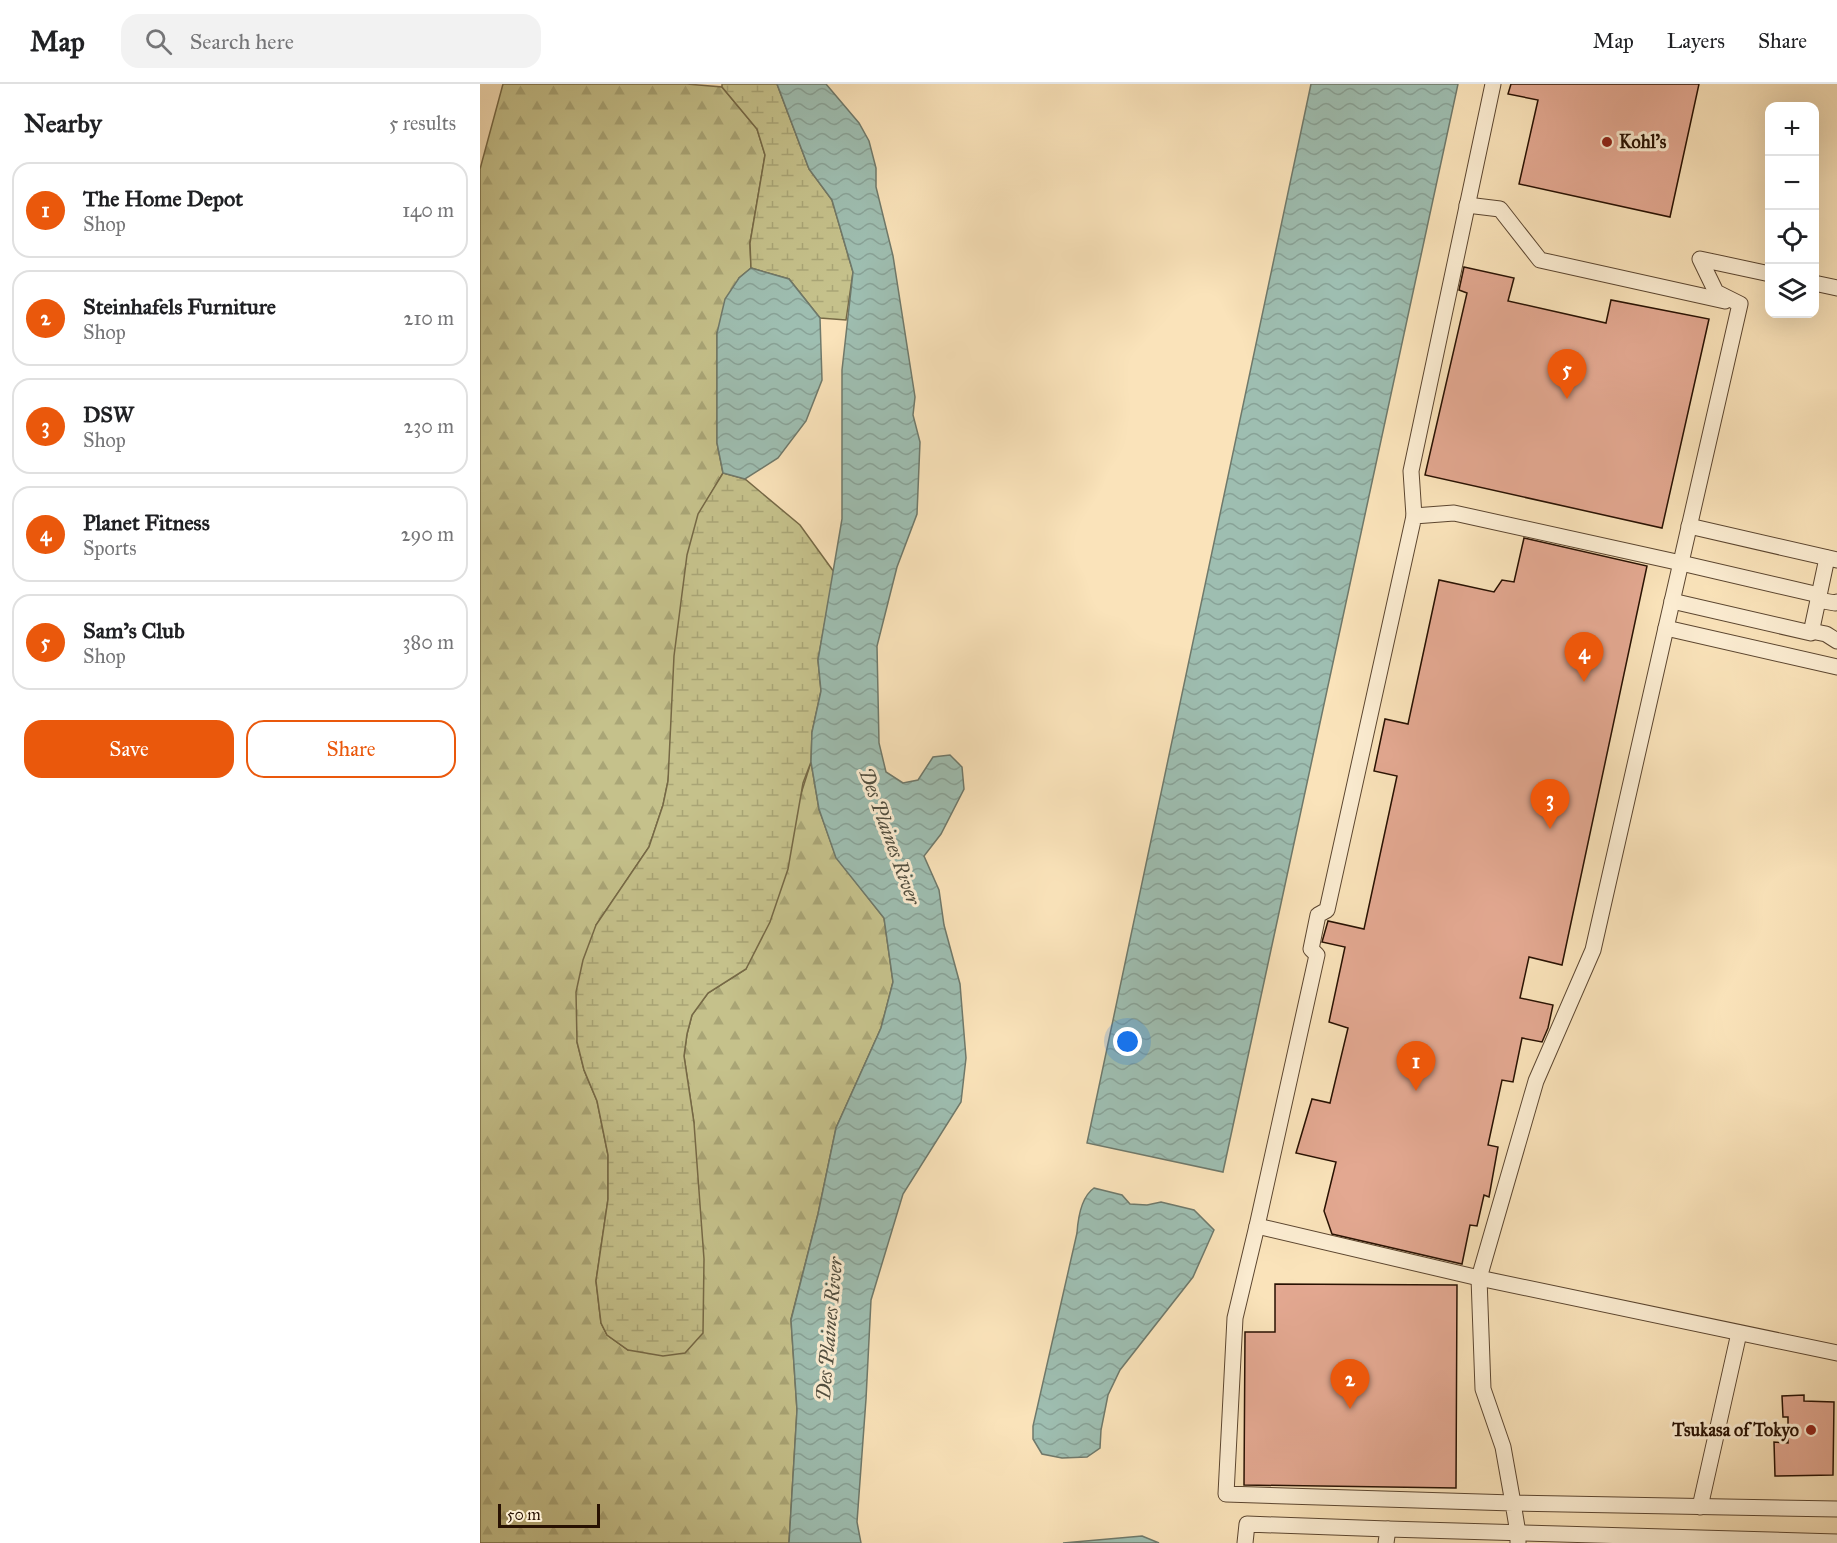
<!DOCTYPE html>
<meta charset="utf-8">
<style>
body{margin:0;font-family:"IM FELL Great Primer",serif;background:#f2f2f2;color:#202124}
.controls{position:absolute;right:18px;top:18px;display:grid;overflow:hidden;border-radius:12px;box-shadow:0 6px 24px #0002}
.controls button{width:54px;height:54px;display:grid;place-items:center;padding:0;border:0;border-bottom:2px solid #e0e0e0;background:#fff;color:#202124;font:30px sans-serif}
.scale{position:absolute;left:18px;bottom:15px;width:102px;box-sizing:border-box;padding-left:6px;border:3px solid #281102;border-top:0;font-size:16px;line-height:21px;white-space:nowrap;color:#281102;-webkit-text-stroke:4px #fcedd2;paint-order:stroke}
.you{position:absolute;left:648px;top:958px;width:21px;height:21px;margin:-15px;border:4px solid #fff;border-radius:50%;background:#1a73e8;box-shadow:0 0 0 9px #1a73e833}
.badge{display:grid;place-items:center;width:39px;height:39px;border-radius:50%;background:#ea580c;color:#fff;font-size:20px;font-weight:700}
.pin{position:absolute;translate:-50% -50px;filter:drop-shadow(0 2px 3px #0008)}
.pin::after{content:'';position:absolute;top:32px;width:21px;height:18px;background:inherit;clip-path:polygon(0 0,100% 0,50% 100%)}
.list{margin:0;padding:0;list-style:none}
h2{display:flex;justify-content:space-between;align-items:center;height:78px;margin:0;padding:0 24px;font-size:26px}
h2 small{font-size:20px;font-weight:400;color:#757577}
.list li{display:grid;grid-template-columns:39px 1fr auto;gap:18px;align-items:center;box-sizing:border-box;height:96px;margin:0 12px 12px;padding:0 12px;border:2px solid #e0e0e0;border-radius:18px}
.list b{display:block;font-size:22px;white-space:nowrap}
.list p{margin:0;font-size:20px;white-space:nowrap;color:#757577}
.list em{font-size:20px;font-style:normal;color:#757577}
.actions{display:flex;gap:12px;padding:18px 24px}
.actions a{flex:1;padding:14px 0;border:2px solid #ea580c;border-radius:18px;text-align:center;font-size:21px;color:#ea580c}
.actions .main{background:#ea580c;color:#fff}
.icon{flex:none;width:33px;height:33px;fill:none;stroke:currentColor;stroke-width:2;stroke-linecap:round;stroke-linejoin:round}
.map{position:relative;flex:none;width:1357px;height:1459px;overflow:hidden}
header{display:flex;align-items:center;gap:36px;box-sizing:border-box;height:84px;padding:0 30px;background:#fff;border-bottom:2px solid #e0e0e0}
header strong{font-size:28px}
nav{display:flex;gap:33px;margin-inline-start:auto;font-size:21px}
.search{width:420px;height:54px;background:#f2f2f2;display:flex;align-items:center;gap:15px;box-sizing:border-box;padding:0 21px;border-radius:18px;color:#757577;font-size:22px}
main{display:flex}
aside{flex:1;background:#fff}
.map>svg:first-child{display:block}
.forest{fill:url(#forest-firs);stroke:#766946;stroke-width:1.5}
.wetland{fill:url(#wetland-marsh);stroke:#766946;stroke-width:1.5}
.water{fill:url(#water-waves);stroke:#6f796b;stroke-width:1.5}
.building{fill:#e3a891;stroke:#281102;stroke-width:1.5}
.lines{fill:none;stroke-linecap:round;stroke-linejoin:round}
.minor-casing{stroke:#5c4630;stroke-width:17}
.minor{stroke:#fcedd2;stroke-width:15}
.poi-dot{fill:#8f2418;stroke:#fcedd2;stroke-width:2}
.labels{text-anchor:middle;stroke-width:6;stroke-linejoin:round;paint-order:stroke}
.poi-label{font-size:18px;font-weight:bold;fill:#281102;stroke:#fcedd2;text-anchor:start}
.water-label{font-size:20px;font-style:italic;fill:#514e3f;stroke:#fcedd2}
</style>
<header>
<strong>Map</strong>
<div class="search"><svg class="icon" aria-label="search" viewBox="0 0 24 24"><circle cx="10" cy="10" r="6"/><path d="M15 15l6 6"/></svg>Search here</div>
<nav><a>Map</a><a>Layers</a><a>Share</a></nav>
</header>
<main>
<aside>
<h2>Nearby<small>5 results</small></h2>
<ul class="list">
<li><span class="badge">1</span><div><b>The Home Depot</b><p>Shop</p></div><em>140 m</em></li>
<li><span class="badge">2</span><div><b>Steinhafels Furniture</b><p>Shop</p></div><em>210 m</em></li>
<li><span class="badge">3</span><div><b>DSW</b><p>Shop</p></div><em>230 m</em></li>
<li><span class="badge">4</span><div><b>Planet Fitness</b><p>Sports</p></div><em>290 m</em></li>
<li><span class="badge">5</span><div><b>Sam's Club</b><p>Shop</p></div><em>380 m</em></li>
</ul>
<div class="actions"><a class="main">Save</a><a>Share</a></div>
</aside>
<div class="map">
<svg width="1357" height="1459" viewBox="0 0 1357 1459">
<defs>
<pattern id="forest-firs" width="22" height="20" patternUnits="userSpaceOnUse" patternTransform="scale(1.5)"><rect width="22" height="20" fill="#c5c18b"/><path d="M5 1l3.5 6h-7zM16 11l3.5 6h-7z" fill="#a9a576"/></pattern>
<pattern id="wetland-marsh" width="20" height="14" patternUnits="userSpaceOnUse" patternTransform="scale(1.5)"><rect width="20" height="14" fill="#c5c18b"/><path d="M1 5h8M5 5V1M11 12h8M15 12V8" fill="none" stroke="#a9a576"/></pattern>
<pattern id="water-waves" width="16" height="10" patternUnits="userSpaceOnUse" patternTransform="scale(1.5)"><rect width="16" height="10" fill="#9ebeb1"/><path d="M0 5q4-4 8 0t8 0" fill="none" stroke="#88a297"/></pattern>
</defs>
<rect width="100%" height="100%" fill="#fae3ba"/>
<filter id="stains"><feTurbulence type="fractalNoise" baseFrequency=".00333" numOctaves="4"/><feColorMatrix values="0 0 0 0 .2 0 0 0 0 .09 0 0 0 0 .02 0 0 0 .5 -.17"/></filter>
<radialGradient id="worn" r=".72"><stop offset=".6" stop-color="#630" stop-opacity="0"/><stop offset="1" stop-color="#630" stop-opacity=".3"/></radialGradient>
<!-- forest -->
<path class="forest" d="M 23,0 L 207,0 L 242,3 L 277,45 L 285,71 L 270,159 L 271,184 L 259,194 L 237,249 L 237,359 L 243,389 L 219,430 L 188,697 L 183,721 L 169,763 L 116,841 L 97,958 L 104,986 L 117,1017 L 128,1071 L 128,1115 L 116,1197 L 121,1239 L 127,1251 L 148,1266 L 214,1039 L 204,972 L 207,950 L 212,931 L 228,909 L 266,885 L 331,678 L 339,725 L 356,773 L 404,834 L 413,898 L 401,944 L 356,1044 L 338,1130 L 311,1235 L 317,1326 L 309,1459 L 0,1459 L 0,85 Z"/>
<!-- wetland -->
<g class="wetland">
<path d="M 242,0 L 297,0 L 329,85 L 352,116 L 373,188 L 366,236 L 340,234 L 309,195 L 271,184 L 270,159 L 285,71 L 277,45 L 242,3 Z"/>
<path d="M 243,389 L 265,395 L 320,441 L 354,488 L 338,576 L 341,607 L 332,648 L 331,678 L 323,699 L 308,785 L 290,838 L 266,885 L 228,909 L 212,931 L 207,950 L 204,972 L 214,1039 L 224,1175 L 223,1249 L 205,1269 L 183,1272 L 148,1266 L 127,1251 L 121,1239 L 116,1197 L 128,1115 L 128,1071 L 117,1017 L 104,986 L 97,958 L 96,908 L 103,876 L 116,841 L 169,763 L 183,721 L 188,697 L 194,572 L 207,471 L 218,430 Z"/>
</g>
<!-- water -->
<g class="water">
<path d="M 297,0 L 346,0 L 379,39 L 389,57 L 396,84 L 396,103 L 413,172 L 435,313 L 433,331 L 440,358 L 437,430 L 417,483 L 397,562 L 399,659 L 406,688 L 423,699 L 438,696 L 453,673 L 470,671 L 482,683 L 484,705 L 461,750 L 444,772 L 459,806 L 464,841 L 480,900 L 486,974 L 481,1018 L 423,1110 L 391,1216 L 386,1315 L 377,1438 L 381,1459 L 309,1459 L 317,1326 L 311,1236 L 338,1130 L 356,1044 L 401,944 L 413,898 L 404,834 L 356,774 L 339,725 L 331,678 L 332,648 L 341,607 L 338,576 L 362,435 L 362,286 L 373,188 L 352,116 L 329,85 Z"/>
<path d="M 831,0 L 978,0 L 743,1088 L 607,1059 Z"/>
<path d="M 271,184 L 309,195 L 340,234 L 342,296 L 326,337 L 298,374 L 265,395 L 243,389 L 237,359 L 237,249 L 245,215 L 259,194 Z"/>
<path d="M 614,1104 L 642,1111 L 650,1120 L 667,1121 L 681,1118 L 714,1126 L 734,1146 L 713,1193 L 640,1286 L 628,1311 L 621,1346 L 620,1364 L 607,1373 L 582,1374 L 562,1370 L 553,1355 L 553,1342 L 597,1149 C 598,1134 601,1113 614,1104 Z"/>
<path d="M 662,1452 L 679,1459 L 583,1459 Z"/>
</g>
<!-- building -->
<g class="building">
<path d="M 1031,0 L 1219,0 L 1190,133 L 1039,100 L 1058,16 L 1028,10 Z"/>
<path d="M 984,183 L 1034,194 L 1028,217 L 1126,239 L 1131,216 L 1229,235 L 1182,444 L 945,391 L 987,209 L 979,206 Z"/>
<path d="M 1044,454 L 1167,482 L 1082,881 L 1049,873 L 1040,914 L 1073,921 L 1068,944 L 1062,958 L 1042,954 L 1033,998 L 1022,996 L 1008,1061 L 1018,1063 L 1009,1113 L 1004,1111 L 997,1142 L 990,1141 L 982,1180 L 852,1150 L 844,1127 L 856,1078 L 816,1069 L 832,1015 L 850,1019 L 868,944 L 849,938 L 865,863 L 842,858 L 848,837 L 884,845 L 917,692 L 894,687 L 905,635 L 928,640 L 959,496 L 1014,508 L 1022,496 L 1034,498 Z"/>
<path d="M 795,1200 L 977,1201 L 976,1404 L 764,1401 L 765,1248 L 795,1248 Z"/>
<path d="M 1324,1311 L 1324,1317 L 1354,1318 L 1353,1391 L 1295,1392 L 1294,1358 L 1308,1359 L 1308,1333 L 1303,1333 L 1302,1312 Z"/>
</g>
<g class="lines">
<defs>
<g id="minor">
<path d="M 987,121 L 1020,125 L 1060,176 L 1245,217"/>
<path d="M 1334,199 L 1357,204"/>
<path d="M 934,432 L 931,387 L 1013,0"/>
<path d="M 1209,442 L 1357,476"/>
<path d="M 1338,516 L 1355,519 L 1357,518"/>
<path d="M 1192,517 L 1331,549 L 1347,474"/>
<path d="M 1186,544 L 1260,220 L 1236,208 L 1220,175 L 1290,190"/>
<path d="M 1331,547 L 1346,550 L 1357,557"/>
<path d="M 1357,583 L 1186,544 L 1113,866 L 1056,997 L 999,1194 L 1003,1305 L 1023,1363 L 1033,1419 L 1357,1425"/>
<path d="M 777,1142 L 837,871 L 831,865 L 838,831 L 847,826 L 934,432 L 974,429 L 1201,479 L 1339,511"/>
<path d="M 1220,1423 L 1259,1249"/>
<path d="M 765,1459 L 767,1440 L 908,1445"/>
<path d="M 906,1459 L 908,1445 L 1357,1458"/>
<path d="M 1038,1459 L 1038,1449 L 1033,1419 L 746,1410 L 755,1234 L 777,1142 L 999,1194 L 1357,1269"/>
</g>
</defs>
<!-- minor casing -->
<use href="#minor" class="minor-casing"/>
<!-- minor -->
<use href="#minor" class="minor"/>
</g>
<!-- markers -->
<g class="poi-dot">
<circle cx="1127" cy="58" r="6"/>
<circle cx="1331" cy="1346" r="6"/>
</g>
<g class="labels">
<!-- poi labels -->
<g class="poi-label">
<text x="1139" y="64">Kohl's</text>
<text x="1319" y="1352" text-anchor="end">Tsukasa of Tokyo</text>
</g>
<!-- water labels -->
<g class="water-label">
<text transform="translate(410 752) rotate(70)" y="7">Des Plaines River</text>
<text transform="translate(349 1245) rotate(-85)" y="7">Des Plaines River</text>
</g>
</g>
<rect width="100%" height="100%" filter="url(#stains)"/>
<rect width="100%" height="100%" fill="url(#worn)"/>
</svg>
<div class="controls">
<button>+</button>
<button>−</button>
<button><svg class="icon" aria-label="locate" viewBox="0 0 24 24"><circle cx="12" cy="12" r="6"/><path d="M12 2v4M12 18v4M2 12h4M18 12h4"/></svg></button>
<button><svg class="icon" aria-label="layers" viewBox="0 0 24 24"><path d="M12 4l9 5-9 5-9-5zM3 14l9 5 9-5"/></svg></button>
</div>
<div class="scale">50 m</div>
<div class="you"></div>
<div class="pin badge" style="left:936px;top:1007px">1</div>
<div class="pin badge" style="left:870px;top:1325px">2</div>
<div class="pin badge" style="left:1070px;top:745px">3</div>
<div class="pin badge" style="left:1104px;top:598px">4</div>
<div class="pin badge" style="left:1087px;top:315px">5</div>
</div>
</main>
